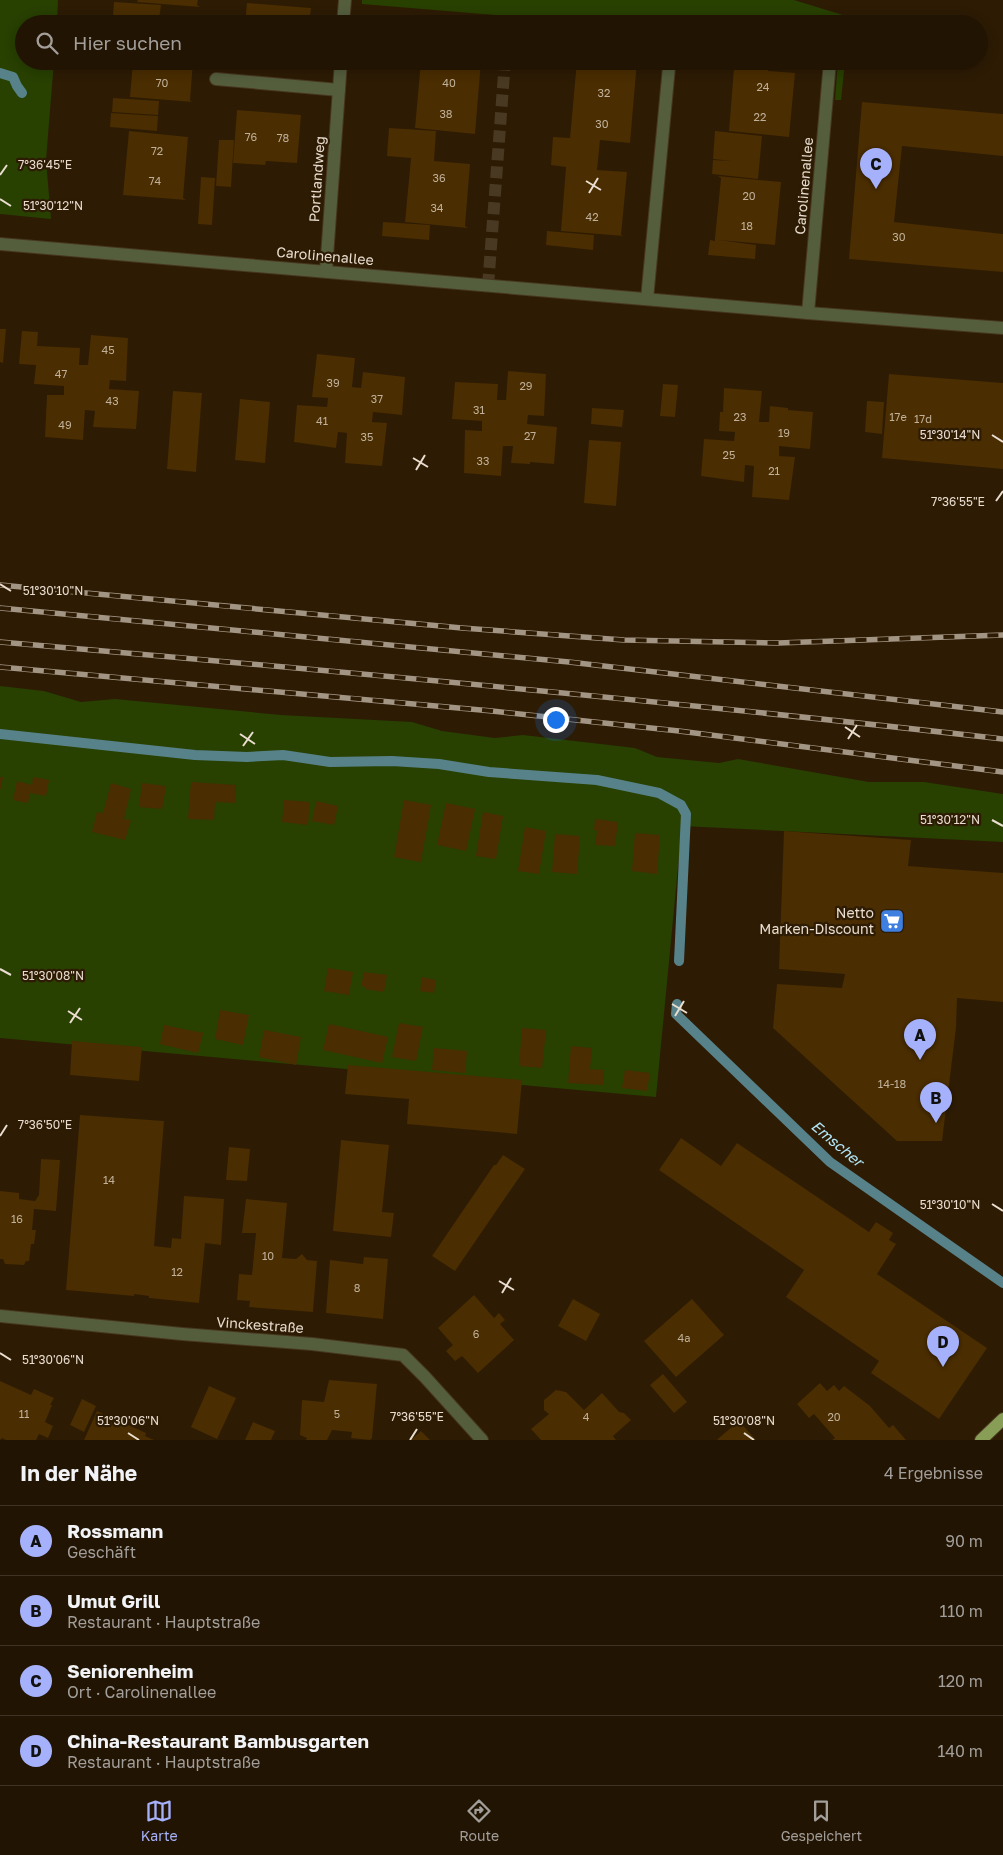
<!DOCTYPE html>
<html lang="de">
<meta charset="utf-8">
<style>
body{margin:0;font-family:"Golos Text",sans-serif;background:#2e2112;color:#f1f3f6}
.you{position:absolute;left:555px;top:719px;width:18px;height:18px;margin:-12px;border:4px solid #fff;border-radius:50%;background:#1a73e8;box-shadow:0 0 0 8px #1a73e833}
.badge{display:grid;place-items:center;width:32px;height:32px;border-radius:50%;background:#a6b1fc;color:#111;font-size:16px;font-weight:700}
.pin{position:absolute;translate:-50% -41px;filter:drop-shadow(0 1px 2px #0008)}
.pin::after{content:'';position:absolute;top:26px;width:18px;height:15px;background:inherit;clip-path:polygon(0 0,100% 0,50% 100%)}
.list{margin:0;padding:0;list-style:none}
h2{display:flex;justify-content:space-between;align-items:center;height:65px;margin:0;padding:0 20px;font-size:21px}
h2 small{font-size:16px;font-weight:400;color:#a29e9a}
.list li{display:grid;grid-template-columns:32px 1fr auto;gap:15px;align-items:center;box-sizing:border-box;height:70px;padding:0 20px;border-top:1px solid #3f3325}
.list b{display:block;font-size:19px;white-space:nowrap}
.list p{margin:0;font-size:16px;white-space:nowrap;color:#a29e9a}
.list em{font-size:16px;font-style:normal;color:#a29e9a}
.icon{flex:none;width:28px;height:28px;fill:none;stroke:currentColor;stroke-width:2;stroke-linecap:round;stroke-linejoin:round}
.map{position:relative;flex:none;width:1003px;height:1440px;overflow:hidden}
.search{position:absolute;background:#221403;box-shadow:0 2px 12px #0003;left:15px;right:15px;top:15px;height:55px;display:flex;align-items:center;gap:12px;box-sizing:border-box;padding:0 18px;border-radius:28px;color:#a29e9a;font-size:19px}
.sheet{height:345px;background:#221403}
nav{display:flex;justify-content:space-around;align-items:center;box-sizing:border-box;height:70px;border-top:1px solid #3f3325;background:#221403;font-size:14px;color:#a29e9a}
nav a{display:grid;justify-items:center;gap:2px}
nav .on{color:#a6b1fc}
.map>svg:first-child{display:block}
.green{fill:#284000}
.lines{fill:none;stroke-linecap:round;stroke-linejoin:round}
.stream{stroke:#57828a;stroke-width:10}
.building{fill:#4a2d00}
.minor-tunnel{stroke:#493822;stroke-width:12;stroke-dasharray:12 6;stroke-linecap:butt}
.minor-casing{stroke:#473620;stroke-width:14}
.major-casing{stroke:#473620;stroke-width:14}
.minor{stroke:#545e3d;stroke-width:12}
.major{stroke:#889d55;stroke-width:12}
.rail-casing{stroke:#a39584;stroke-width:5.5}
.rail{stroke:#2d1b04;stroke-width:4;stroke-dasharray:11;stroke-linecap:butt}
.ticks{fill:none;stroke:#e9ddcf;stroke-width:2}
.labels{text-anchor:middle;stroke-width:4.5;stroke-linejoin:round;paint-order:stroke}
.number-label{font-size:11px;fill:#c1b19b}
.street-label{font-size:14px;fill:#e9ddcf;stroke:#2d1b04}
.poi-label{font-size:14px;fill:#e9ddcf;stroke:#2d1b04;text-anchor:end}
.water-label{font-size:15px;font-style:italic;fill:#b2e6f8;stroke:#2d1b04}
.ticks-label{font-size:12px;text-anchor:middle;fill:#e9ddcf;stroke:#2d1b04;stroke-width:4.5;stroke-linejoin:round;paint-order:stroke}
</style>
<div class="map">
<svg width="1003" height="1440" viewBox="0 0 1003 1440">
<rect width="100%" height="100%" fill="#2d1b04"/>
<!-- green -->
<g class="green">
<path d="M 0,0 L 58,0 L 57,24 L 24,24 L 24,61 L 54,61 L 46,160 L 51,219 L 0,214 Z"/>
<path d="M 362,0 L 794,0 L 846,16 L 842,24 L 606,24 L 362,4 Z"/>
<path d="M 838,61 L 845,61 L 841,100 L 835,100 Z"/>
<path d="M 0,686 L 44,691 L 81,702 L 115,699 L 281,715 L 412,722 L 442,731 L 495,738 L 523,735 L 635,748 L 657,757 L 719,763 L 738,759 L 869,782 L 924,782 L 1003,794 L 1003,842 L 682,826 L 656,1097 L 0,1038 Z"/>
</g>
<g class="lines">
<!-- stream -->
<g class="stream">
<path d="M 0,73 L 13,77 L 17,86 L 22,93"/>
<path d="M 0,734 L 195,755 L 247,757 L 283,755 L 330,762 L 392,761 L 439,764 L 489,772 L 597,780 L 659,793 L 681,805 L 686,814 L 679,961"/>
<path d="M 677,1004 L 676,1014 L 830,1162 L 1003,1283"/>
</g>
</g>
<!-- building -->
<g class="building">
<path d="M 138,0 L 198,0 L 197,5 L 200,7 L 137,2 Z"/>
<path d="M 114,2 L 161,5 L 159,19 L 113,15 Z"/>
<path d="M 247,3 L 311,8 L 309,24 L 245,24 Z"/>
<path d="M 113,17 L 160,20 L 160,24 L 113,24 Z"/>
<path d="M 491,19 L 522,21 L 522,24 L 491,24 Z"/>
<path d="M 133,61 L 193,61 L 190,101 L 193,102 L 130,97 Z"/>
<path d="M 421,61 L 481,61 L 475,134 L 415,128 Z"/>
<path d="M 577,61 L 637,61 L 630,143 L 600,140 L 597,170 L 627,172 L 621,235 L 624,236 L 561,231 L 566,167 L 551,165 L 553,137 L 570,138 Z"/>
<path d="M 738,61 L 769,61 L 768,71 L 795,73 L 789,137 L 729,131 L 734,68 L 738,68 Z"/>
<path d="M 113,98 L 159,101 L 158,115 L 112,112 Z"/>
<path d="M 862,102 L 1003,114 L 1003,156 L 902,146 L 894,222 L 1003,234 L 1003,272 L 849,259 Z"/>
<path d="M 237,110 L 301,115 L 297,163 L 266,161 L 265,165 L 233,163 Z"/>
<path d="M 111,113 L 158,116 L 157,131 L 110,127 Z"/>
<path d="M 389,128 L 436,131 L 434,161 L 470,164 L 465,226 L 468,228 L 405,222 L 411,158 L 387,156 Z"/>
<path d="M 129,131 L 188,137 L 183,198 L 186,200 L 123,195 Z"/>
<path d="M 715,131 L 762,136 L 758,179 L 712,174 L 713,160 L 731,161 L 713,159 Z"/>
<path d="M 219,140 L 234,140 L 231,187 L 216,186 Z"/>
<path d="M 718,176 L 781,182 L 775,245 L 719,240 L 756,245 L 755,259 L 708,255 L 710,240 L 715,241 L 715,238 L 721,178 Z"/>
<path d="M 201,177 L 215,178 L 212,225 L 198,224 Z"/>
<path d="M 383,222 L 430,225 L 429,240 L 382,236 Z"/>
<path d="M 547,231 L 594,235 L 593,250 L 546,245 Z"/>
<path d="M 0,329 L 6,329 L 3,363 L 0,362 Z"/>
<path d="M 22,331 L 38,332 L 37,346 L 80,348 L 79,365 L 88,365 L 91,335 L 128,338 L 126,381 L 110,380 L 109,389 L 139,391 L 136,429 L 93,427 L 95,411 L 85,410 L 83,440 L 45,437 L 47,395 L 64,395 L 64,386 L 34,384 L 36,365 L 19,364 Z"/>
<path d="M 317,354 L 355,358 L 352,387 L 361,388 L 363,372 L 405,377 L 402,415 L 373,412 L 372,422 L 387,423 L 382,466 L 345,463 L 347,433 L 338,432 L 336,448 L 294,442 L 297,405 L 327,407 L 328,398 L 312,397 Z"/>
<path d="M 508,371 L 546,374 L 544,416 L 528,415 L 527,424 L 557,427 L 554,464 L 530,462 L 530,464 L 511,463 L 513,446 L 503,446 L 501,476 L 464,473 L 465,430 L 482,431 L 482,421 L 452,419 L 455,382 L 498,384 L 497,400 L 506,400 Z"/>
<path d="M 889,374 L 1003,383 L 1003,469 L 882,458 Z"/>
<path d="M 663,384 L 678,385 L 675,417 L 660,416 Z"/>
<path d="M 724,388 L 762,391 L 759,422 L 769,422 L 770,406 L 788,408 L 788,410 L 813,412 L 810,449 L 779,446 L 779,456 L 795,457 L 789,500 L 752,497 L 754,466 L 745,465 L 744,482 L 701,476 L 704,439 L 734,441 L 735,432 L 719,431 L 720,412 L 723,412 Z"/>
<path d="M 173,391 L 202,393 L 196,472 L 167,469 Z"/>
<path d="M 240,399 L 270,402 L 265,463 L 235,460 Z"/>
<path d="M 867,401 L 884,402 L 882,434 L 865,432 Z"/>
<path d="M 592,408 L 624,410 L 622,427 L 591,424 Z"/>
<path d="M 589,440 L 621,442 L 616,506 L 584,503 Z"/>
<path d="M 0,777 L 3,777 L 1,789 L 0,789 Z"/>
<path d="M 33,777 L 49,780 L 46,796 L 30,793 L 28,803 L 13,800 L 17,781 L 32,785 Z"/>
<path d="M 191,782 L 236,785 L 235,803 L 215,802 L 214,820 L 188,819 Z"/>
<path d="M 111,783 L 131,789 L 124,819 L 131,820 L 125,840 L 92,832 L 97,812 L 103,813 Z"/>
<path d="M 142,783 L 166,786 L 162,809 L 139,807 Z"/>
<path d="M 284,800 L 310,802 L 308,825 L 282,822 Z"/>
<path d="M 404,800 L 431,805 L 421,862 L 394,857 Z"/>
<path d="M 316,801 L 338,806 L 334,825 L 312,821 Z"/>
<path d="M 446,803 L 475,809 L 466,851 L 437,845 Z"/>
<path d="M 483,812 L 503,816 L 496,859 L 476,856 Z"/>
<path d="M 595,819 L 618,822 L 615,846 L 595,845 L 597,831 L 594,830 Z"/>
<path d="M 525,827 L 546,831 L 539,874 L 518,871 Z"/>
<path d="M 784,831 L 911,840 L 908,866 L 1003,873 L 1003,1002 L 957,998 L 956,1028 L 942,1141 L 897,1141 L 773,1028 L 777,984 L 842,988 L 845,974 L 779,969 Z"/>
<path d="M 635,833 L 660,835 L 657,874 L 632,871 Z"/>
<path d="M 555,834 L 580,836 L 577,874 L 552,872 Z"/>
<path d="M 328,968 L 353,972 L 349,995 L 324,991 Z"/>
<path d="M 364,972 L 387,975 L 384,992 L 365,989 L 365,987 L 361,986 Z"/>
<path d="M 422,977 L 436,980 L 434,993 L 420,991 Z"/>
<path d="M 220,1010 L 249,1015 L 243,1045 L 215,1039 Z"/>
<path d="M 399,1023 L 423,1027 L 416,1061 L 392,1057 Z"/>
<path d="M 329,1024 L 388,1037 L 382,1063 L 323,1050 Z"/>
<path d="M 164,1025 L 203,1033 L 198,1053 L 160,1044 Z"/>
<path d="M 522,1028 L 546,1030 L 542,1068 L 519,1066 Z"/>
<path d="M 264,1030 L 301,1037 L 296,1065 L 259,1057 Z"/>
<path d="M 72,1041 L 142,1047 L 139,1081 L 70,1075 Z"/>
<path d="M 571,1046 L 592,1048 L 590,1069 L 604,1070 L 603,1085 L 568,1083 Z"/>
<path d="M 434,1048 L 467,1051 L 465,1073 L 432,1070 Z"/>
<path d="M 348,1065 L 522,1080 L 517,1134 L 407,1124 L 409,1099 L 345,1094 Z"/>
<path d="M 625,1070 L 650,1073 L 647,1091 L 622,1088 Z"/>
<path d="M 80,1115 L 164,1121 L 154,1246 L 171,1248 L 172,1238 L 181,1239 L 184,1196 L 224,1199 L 221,1245 L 205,1243 L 199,1303 L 149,1298 L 149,1296 L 134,1294 L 134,1296 L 66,1290 Z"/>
<path d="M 681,1138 L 721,1166 L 737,1143 L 869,1232 L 876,1222 L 893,1233 L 889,1240 L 896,1244 L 877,1274 L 987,1348 L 939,1419 L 871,1373 L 879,1361 L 786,1297 L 804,1270 L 659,1170 Z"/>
<path d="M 341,1140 L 389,1145 L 382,1212 L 394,1213 L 391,1237 L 333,1231 Z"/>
<path d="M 229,1147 L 250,1149 L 247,1181 L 226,1180 Z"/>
<path d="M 503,1155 L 525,1169 L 455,1271 L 432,1256 L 494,1165 L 496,1165 Z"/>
<path d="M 41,1159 L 60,1160 L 56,1211 L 34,1209 L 32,1230 L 36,1230 L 34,1244 L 31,1244 L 29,1261 L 26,1261 L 24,1265 L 5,1264 L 3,1259 L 0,1259 L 0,1191 L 19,1193 L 19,1199 L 35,1201 L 39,1195 Z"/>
<path d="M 246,1199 L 287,1203 L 282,1258 L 296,1259 L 302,1254 L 307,1260 L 317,1261 L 313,1312 L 249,1307 L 250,1301 L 237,1300 L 239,1274 L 252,1275 L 256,1233 L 242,1233 Z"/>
<path d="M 364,1257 L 388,1259 L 383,1319 L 326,1313 L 330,1260 L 363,1264 Z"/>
<path d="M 474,1295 L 494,1318 L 499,1313 L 505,1320 L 500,1324 L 514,1340 L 478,1373 L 462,1356 L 455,1361 L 446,1351 L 453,1345 L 438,1328 Z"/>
<path d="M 573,1299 L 600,1314 L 586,1341 L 558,1326 Z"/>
<path d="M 692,1299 L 724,1335 L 676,1377 L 644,1341 Z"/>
<path d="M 663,1374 L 687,1402 L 674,1413 L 650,1385 Z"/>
<path d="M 329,1380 L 377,1384 L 372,1438 L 370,1440 L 351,1438 L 352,1432 L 332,1430 L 327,1440 L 306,1440 L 307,1438 L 300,1435 L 302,1400 L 324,1402 Z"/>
<path d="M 0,1381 L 31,1395 L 34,1389 L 54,1398 L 50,1405 L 52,1405 L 45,1422 L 53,1426 L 48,1438 L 39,1434 L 36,1440 L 6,1440 L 2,1438 L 0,1440 Z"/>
<path d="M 820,1383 L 827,1391 L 834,1385 L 839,1391 L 844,1386 L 870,1406 L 889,1428 L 893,1425 L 906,1440 L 832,1440 L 835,1438 L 814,1414 L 809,1418 L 797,1404 Z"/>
<path d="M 209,1386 L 236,1398 L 217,1439 L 191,1427 Z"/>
<path d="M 556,1390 L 566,1392 L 584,1410 L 602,1393 L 619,1412 L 624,1413 L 631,1420 L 613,1436 L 616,1440 L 541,1440 L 531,1429 L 549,1414 L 544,1410 L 544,1400 Z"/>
<path d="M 82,1399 L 96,1406 L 84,1432 L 70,1425 Z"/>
<path d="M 97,1411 L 146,1433 L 145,1436 L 154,1440 L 84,1440 Z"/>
<path d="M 739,1421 L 756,1440 L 717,1440 L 720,1437 Z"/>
<path d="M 253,1422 L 275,1431 L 271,1440 L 245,1440 Z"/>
<path d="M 421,1431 L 430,1440 L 411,1440 Z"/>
</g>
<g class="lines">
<!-- minor-tunnel -->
<path class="minor-tunnel" d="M 488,286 L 505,61"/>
<defs>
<g id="minor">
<path d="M 343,24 L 345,0"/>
<path d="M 216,79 L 339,90"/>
<path d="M 0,244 L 808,313 L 1003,328"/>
<path d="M 326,271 L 341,61"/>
<path d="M 647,299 L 669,67"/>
<path d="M 808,313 L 830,61"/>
<path d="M 0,1316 L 182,1334 L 312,1344 L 403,1355 L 425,1377 L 482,1440"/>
</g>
<path id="major" d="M 981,1440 L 1003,1419"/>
</defs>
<!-- minor casing -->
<use href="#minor" class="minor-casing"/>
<!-- major casing -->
<use href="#major" class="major-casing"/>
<!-- minor -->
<use href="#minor" class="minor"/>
<!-- major -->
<use href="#major" class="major"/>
<defs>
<g id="rail">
<path d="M 0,585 L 462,628 L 624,640 L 778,643 L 1003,635"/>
<path d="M 0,608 L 569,662 L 1003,712"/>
<path d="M 0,642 C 335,671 669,701 1003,739"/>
<path d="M 0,667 L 492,711 L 679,731 L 1003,772"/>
</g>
</defs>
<!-- rail casing -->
<use href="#rail" class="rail-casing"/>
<!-- rail -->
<use href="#rail" class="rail"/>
</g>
<!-- ticks -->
<path class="ticks" d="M 0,175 L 7,165M 586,181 L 601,190M 589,193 L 598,178M 0,199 L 11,206M 992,435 L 1003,442M 413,458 L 428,467M 416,470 L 425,455M 996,501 L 1003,491M 0,584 L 11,591M 845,727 L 860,737M 240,734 L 255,744M 848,739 L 857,725M 243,746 L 253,732M 992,820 L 1003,826M 0,969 L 11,975M 672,1004 L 687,1013M 68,1011 L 82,1020M 675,1016 L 684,1001M 70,1023 L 80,1008M 0,1136 L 7,1125M 992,1204 L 1003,1211M 499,1281 L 514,1290M 502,1293 L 511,1278M 0,1353 L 11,1360M 128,1433 L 139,1440M 744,1433 L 754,1440M 410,1440 L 417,1429"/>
<!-- icons -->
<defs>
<symbol id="supermarket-square" viewBox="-11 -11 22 22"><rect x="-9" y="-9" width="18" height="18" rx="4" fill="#3f7fe0" stroke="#2d1b04"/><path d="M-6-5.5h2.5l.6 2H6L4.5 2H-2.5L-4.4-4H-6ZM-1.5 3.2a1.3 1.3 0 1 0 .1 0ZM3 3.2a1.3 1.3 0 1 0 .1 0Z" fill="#fff"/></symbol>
</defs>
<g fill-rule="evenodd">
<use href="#supermarket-square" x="878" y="907" width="28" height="28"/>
</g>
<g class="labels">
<!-- number labels -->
<g class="number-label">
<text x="162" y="87">70</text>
<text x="449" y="87">40</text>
<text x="763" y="91">24</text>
<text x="604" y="97">32</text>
<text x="446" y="118">38</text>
<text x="760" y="121">22</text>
<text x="602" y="128">30</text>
<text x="251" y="141">76</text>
<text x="283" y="142">78</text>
<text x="157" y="155">72</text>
<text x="439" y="182">36</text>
<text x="155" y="185">74</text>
<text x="749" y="200">20</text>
<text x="437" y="212">34</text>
<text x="592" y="221">42</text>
<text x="747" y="230">18</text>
<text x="899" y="241">30</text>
<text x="108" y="354">45</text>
<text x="61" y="378">47</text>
<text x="333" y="387">39</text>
<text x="526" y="390">29</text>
<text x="377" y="403">37</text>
<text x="112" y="405">43</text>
<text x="479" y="414">31</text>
<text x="740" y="421">23</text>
<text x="898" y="421">17e</text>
<text x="923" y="423">17d</text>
<text x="322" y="425">41</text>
<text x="65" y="429">49</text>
<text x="784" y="437">19</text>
<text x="530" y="440">27</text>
<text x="367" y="441">35</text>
<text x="729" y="459">25</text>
<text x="483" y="465">33</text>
<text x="774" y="475">21</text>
<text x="892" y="1088">14-18</text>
<text x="109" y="1184">14</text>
<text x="17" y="1223">16</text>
<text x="268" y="1260">10</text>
<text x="177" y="1276">12</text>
<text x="357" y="1292">8</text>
<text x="476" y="1338">6</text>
<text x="684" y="1342">4a</text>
<text x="24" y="1418">11</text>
<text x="337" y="1418">5</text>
<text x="586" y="1421">4</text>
<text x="834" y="1421">20</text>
</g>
<!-- street labels -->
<g class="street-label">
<text transform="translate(317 179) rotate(-86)" y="5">Portlandweg</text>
<text transform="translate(804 186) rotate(-85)" y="5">Carolinenallee</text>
<text transform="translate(325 256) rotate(5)" y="5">Carolinenallee</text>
<text transform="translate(260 1325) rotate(4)" y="5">Vinckestraße</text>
</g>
<!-- poi labels -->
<g class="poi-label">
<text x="874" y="918">Netto<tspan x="874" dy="16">Marken-Discount</tspan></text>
</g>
<!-- water labels -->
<g class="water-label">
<text transform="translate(837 1144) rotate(40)" y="5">Emscher</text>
</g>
</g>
<g class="ticks-label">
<text x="45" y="169">7°36'45"E</text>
<text x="53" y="210">51°30'12"N</text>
<text x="950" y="439">51°30'14"N</text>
<text x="958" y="506">7°36'55"E</text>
<text x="53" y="595">51°30'10"N</text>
<text x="950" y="824">51°30'12"N</text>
<text x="53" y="980">51°30'08"N</text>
<text x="45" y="1129">7°36'50"E</text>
<text x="950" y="1209">51°30'10"N</text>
<text x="53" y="1364">51°30'06"N</text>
<text x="417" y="1421">7°36'55"E</text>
<text x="128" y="1425">51°30'06"N</text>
<text x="744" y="1425">51°30'08"N</text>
</g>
</svg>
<div class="you"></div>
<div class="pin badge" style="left:920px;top:1060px">A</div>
<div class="pin badge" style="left:936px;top:1123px">B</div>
<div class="pin badge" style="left:876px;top:189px">C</div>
<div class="pin badge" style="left:943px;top:1367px">D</div>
<div class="search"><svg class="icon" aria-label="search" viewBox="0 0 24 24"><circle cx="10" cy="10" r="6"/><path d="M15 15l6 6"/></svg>Hier suchen</div>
</div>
<section class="sheet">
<h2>In der Nähe<small>4 Ergebnisse</small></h2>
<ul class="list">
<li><span class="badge">A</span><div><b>Rossmann</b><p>Geschäft</p></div><em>90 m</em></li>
<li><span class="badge">B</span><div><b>Umut Grill</b><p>Restaurant · Hauptstraße</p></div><em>110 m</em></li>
<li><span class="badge">C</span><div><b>Seniorenheim</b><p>Ort · Carolinenallee</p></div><em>120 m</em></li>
<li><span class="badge">D</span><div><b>China-Restaurant Bambusgarten</b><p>Restaurant · Hauptstraße</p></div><em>140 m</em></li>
</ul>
</section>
<nav>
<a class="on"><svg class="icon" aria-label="map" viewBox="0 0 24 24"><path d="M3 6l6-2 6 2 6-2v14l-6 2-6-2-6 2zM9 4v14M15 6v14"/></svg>Karte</a>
<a><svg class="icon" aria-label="directions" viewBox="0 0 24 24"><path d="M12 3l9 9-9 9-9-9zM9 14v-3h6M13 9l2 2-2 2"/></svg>Route</a>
<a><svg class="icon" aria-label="saved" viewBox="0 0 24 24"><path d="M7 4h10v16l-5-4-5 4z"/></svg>Gespeichert</a>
</nav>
